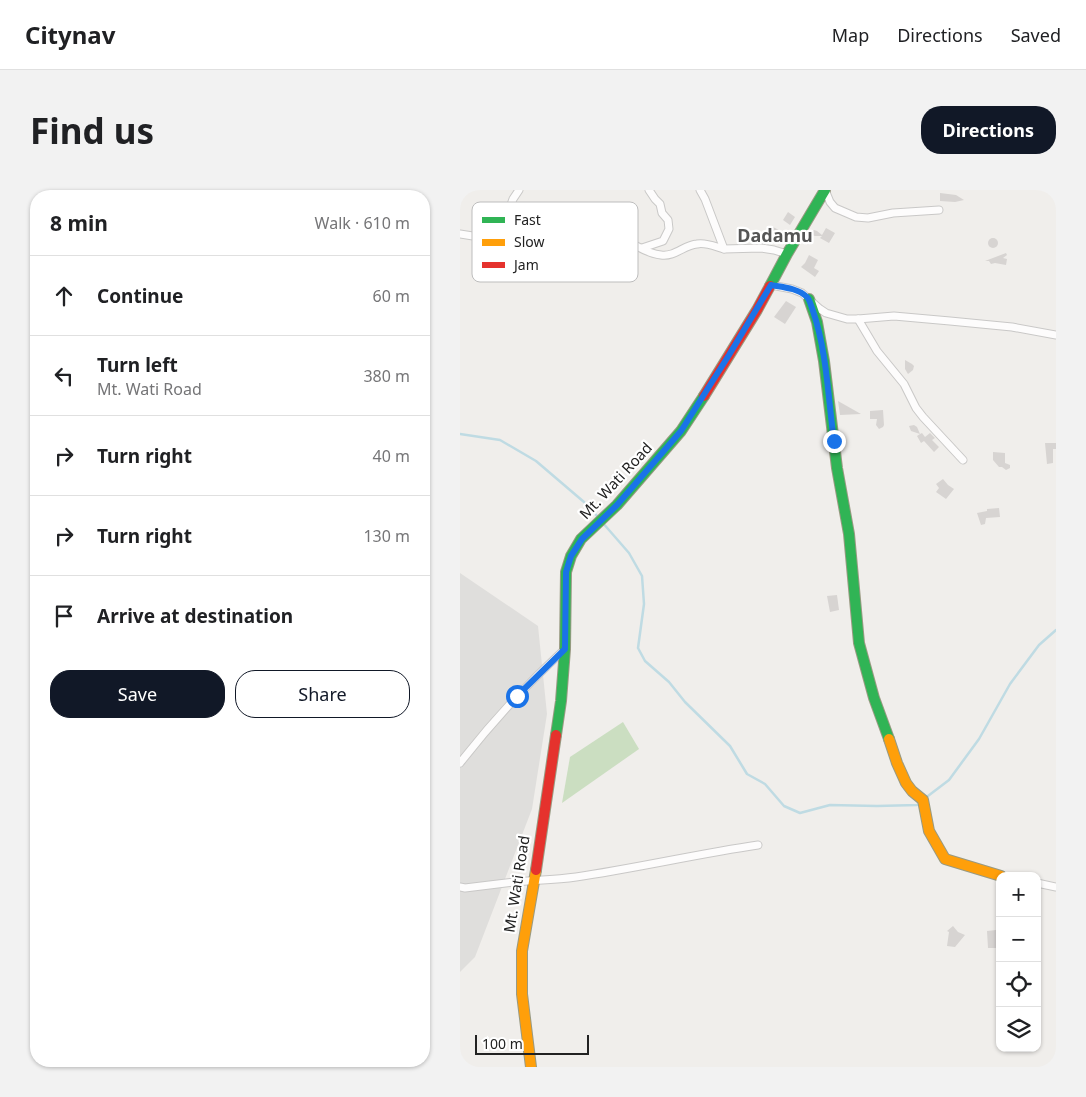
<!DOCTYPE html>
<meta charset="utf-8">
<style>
body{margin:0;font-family:"Noto Sans",sans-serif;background:#f2f2f2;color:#202124}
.controls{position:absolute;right:15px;bottom:15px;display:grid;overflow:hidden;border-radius:10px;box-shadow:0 1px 4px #0004}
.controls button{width:45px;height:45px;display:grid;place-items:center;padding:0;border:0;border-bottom:1px solid #e0e0e0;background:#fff;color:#202124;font:25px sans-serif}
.scale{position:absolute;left:15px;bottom:12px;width:114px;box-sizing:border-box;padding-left:5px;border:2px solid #222;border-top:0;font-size:14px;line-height:18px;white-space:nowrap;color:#222;-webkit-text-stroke:4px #fff;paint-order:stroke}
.stop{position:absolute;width:15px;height:15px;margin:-11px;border:4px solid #1a73e8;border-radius:50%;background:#fff}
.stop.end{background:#1a73e8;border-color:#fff;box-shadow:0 1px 5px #0008}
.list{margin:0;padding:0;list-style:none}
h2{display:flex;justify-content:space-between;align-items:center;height:65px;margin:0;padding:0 20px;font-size:21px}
h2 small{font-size:16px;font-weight:400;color:#757577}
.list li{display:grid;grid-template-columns:32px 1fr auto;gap:15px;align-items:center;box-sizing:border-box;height:80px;padding:0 20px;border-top:1px solid #e0e0e0}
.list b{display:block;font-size:19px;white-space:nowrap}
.list p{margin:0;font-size:16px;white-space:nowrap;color:#757577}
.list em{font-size:16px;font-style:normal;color:#757577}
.actions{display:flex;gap:10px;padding:15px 20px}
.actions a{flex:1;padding:11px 0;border:1px solid #111827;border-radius:20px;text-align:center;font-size:18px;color:#111827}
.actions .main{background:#111827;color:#fff}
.icon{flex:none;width:28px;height:28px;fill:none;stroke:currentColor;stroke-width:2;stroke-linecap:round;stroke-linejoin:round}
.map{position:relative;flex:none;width:596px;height:877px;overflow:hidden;border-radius:20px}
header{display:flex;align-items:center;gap:30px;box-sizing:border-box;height:70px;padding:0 25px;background:#fff;border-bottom:1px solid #e0e0e0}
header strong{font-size:24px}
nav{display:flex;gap:28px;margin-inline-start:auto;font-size:18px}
.intro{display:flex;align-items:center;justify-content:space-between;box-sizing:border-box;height:120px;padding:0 30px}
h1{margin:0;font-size:35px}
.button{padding:12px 22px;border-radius:20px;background:#111827;color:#fff;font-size:18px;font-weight:700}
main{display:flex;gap:30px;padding:0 30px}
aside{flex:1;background:#fff;border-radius:20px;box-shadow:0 1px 4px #0004}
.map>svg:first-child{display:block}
.residential{fill:#dfdedc}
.forest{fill:#cbdec1}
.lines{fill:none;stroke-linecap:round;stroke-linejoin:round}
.stream{stroke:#bfdbe3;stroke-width:2.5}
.building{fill:#d7d4d2}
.street-casing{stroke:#c9c8c7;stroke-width:9}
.fast-casing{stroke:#999a82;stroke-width:12}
.slow-casing{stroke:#999a82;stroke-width:12}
.jam-casing{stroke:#999a82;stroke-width:12}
.street{stroke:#fdfcfc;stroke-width:7}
.fast{stroke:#30b455;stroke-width:10}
.slow{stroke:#ff9f0a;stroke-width:10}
.jam{stroke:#e5322d;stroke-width:10}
.route{stroke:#1a73e8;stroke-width:6}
.labels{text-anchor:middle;stroke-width:4.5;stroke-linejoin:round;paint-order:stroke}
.street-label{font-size:15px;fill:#222;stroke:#fff}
.quarter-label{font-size:18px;font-weight:bold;fill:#555;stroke:#fff}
.key{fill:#fff;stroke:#bdbdbd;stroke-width:1}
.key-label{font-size:14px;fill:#222}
</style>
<header>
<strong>Citynav</strong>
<nav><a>Map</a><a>Directions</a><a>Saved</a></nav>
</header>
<div class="intro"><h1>Find us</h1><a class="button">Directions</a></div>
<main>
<aside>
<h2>8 min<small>Walk · 610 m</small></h2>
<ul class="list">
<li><svg class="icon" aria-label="ahead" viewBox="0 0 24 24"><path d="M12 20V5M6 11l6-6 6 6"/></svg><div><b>Continue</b></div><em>60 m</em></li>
<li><svg class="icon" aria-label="left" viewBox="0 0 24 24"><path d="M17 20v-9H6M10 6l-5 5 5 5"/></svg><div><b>Turn left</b><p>Mt. Wati Road</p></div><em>380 m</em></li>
<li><svg class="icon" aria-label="right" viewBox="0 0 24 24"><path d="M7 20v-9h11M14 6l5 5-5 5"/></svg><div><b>Turn right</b></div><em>40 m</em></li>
<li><svg class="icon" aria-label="right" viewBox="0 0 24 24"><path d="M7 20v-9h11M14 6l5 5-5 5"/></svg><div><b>Turn right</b></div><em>130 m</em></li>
<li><svg class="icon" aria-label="arrive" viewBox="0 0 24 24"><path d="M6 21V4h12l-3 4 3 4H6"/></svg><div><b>Arrive at destination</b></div></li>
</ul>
<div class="actions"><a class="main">Save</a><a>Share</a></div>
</aside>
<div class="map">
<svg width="596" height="877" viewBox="0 0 596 877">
<rect width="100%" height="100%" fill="#f0eeeb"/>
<!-- residential -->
<path class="residential" d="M 0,383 L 78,436 L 87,524 L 72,619 L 15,767 L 0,782 Z"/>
<!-- forest -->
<path class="forest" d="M 163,532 L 179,559 L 102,613 L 110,567 Z"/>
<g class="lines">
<!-- stream -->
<g class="stream">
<path d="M 0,244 L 40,250 L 76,271 L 124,312 L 139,328"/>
<path d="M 142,332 L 169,363 L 182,386 L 184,414 L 178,458 L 185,471 L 209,492 L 225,512 L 270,556 L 287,584 L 305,594 L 324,616 L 340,623 L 370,615 L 417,616 L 457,615 L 460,613"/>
<path d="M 464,609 L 489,590 L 519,549 L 550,494 L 579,455 L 596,440"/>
</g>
</g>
<!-- building -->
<g class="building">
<path d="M 480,3 L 496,5 L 504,10 L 495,12 L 480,11 Z"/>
<path d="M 328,22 L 335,27 L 330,35 L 323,30 Z"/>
<path d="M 313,37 L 323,42 L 317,52 L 307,47 Z"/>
<path d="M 366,38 L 375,43 L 369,53 L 360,48 L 362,46 L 355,46 L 352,45 L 352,42 L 354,40 L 357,41 L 362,45 Z"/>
<circle cx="533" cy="53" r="5"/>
<path d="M 546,63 L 547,65 L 543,68 L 547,69 L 546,75 L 535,73 L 531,74 L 529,71 L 525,71 Z"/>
<path d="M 349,65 L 358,70 L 354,78 L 359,81 L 355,87 L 341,77 L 345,73 Z"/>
<path d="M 326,111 L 336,117 L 325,134 L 314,127 Z"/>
<path d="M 445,170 L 452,174 L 454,176 L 453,180 L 448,184 L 445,179 Z"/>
<path d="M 378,211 L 401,224 L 380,225 Z"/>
<path d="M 423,220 L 424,235 L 423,237 L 419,239 L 416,235 L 417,229 L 410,229 L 410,221 Z"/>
<path d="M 454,235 L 457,237 L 460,244 L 462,243 L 465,247 L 470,243 L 475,248 L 472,250 L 479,257 L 474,262 L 464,251 L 461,253 L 457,246 L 460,244 L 451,241 L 449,236 Z"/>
<path d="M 585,253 L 596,253 L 596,259 L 593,259 L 593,273 L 587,274 Z"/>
<path d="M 533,262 L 545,263 L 545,273 L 550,275 L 550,278 L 546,280 L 542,277 L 539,277 L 533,270 Z"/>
<path d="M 483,289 L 488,295 L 494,299 L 486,309 L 476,302 L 479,298 L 476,294 Z"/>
<path d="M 539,318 L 540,327 L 526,328 L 525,334 L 521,335 L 517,323 L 527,321 L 527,319 Z"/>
<path d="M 377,405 L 379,420 L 370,422 L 367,406 Z"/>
<path d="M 493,736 L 498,742 L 505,745 L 495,757 L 487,756 L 489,742 L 487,741 Z"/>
<path d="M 536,740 L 536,751 L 538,756 L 536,758 L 528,758 L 527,741 Z"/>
</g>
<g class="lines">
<defs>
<g id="street">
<path d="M 240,0 L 245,9 L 264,59 L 301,58 L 314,60 L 327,64"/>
<path d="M 365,0 L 370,12 L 375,18 L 396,27 L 408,28 L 433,23 L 479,20"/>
<path d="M 25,41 L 37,40 L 43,37 L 53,9 L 59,0"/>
<path d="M 0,44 L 19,47 L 40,58 L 49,60 L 95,59 L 149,48 C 173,48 180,63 201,65 C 215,67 224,55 237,54 C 246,52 256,57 264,59"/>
<path d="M 182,58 L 203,51 L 209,39 L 208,30 L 202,23 L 200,14 L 195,9 L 189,0"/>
<path d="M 311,95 L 332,99 L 342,103 L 360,119 L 366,123 L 387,129 L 398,129 L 434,126 L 490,131 L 552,137 L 596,145"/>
<path d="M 398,129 L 417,161 L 444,194 L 456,218 L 463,227 L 503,270"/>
<path d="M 0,573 C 32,532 67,494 105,459"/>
<path d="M 577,693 L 596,697"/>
<path d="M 0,697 L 5,698 C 21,696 38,694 54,692 C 75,690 95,690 116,687 C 177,678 237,664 298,655"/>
</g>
<g id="fast">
<path d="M 310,96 L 327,64 L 365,0"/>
<path d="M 349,109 L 357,132 L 364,171 L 377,278 L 389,344 L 399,453 L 414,508 L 429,549"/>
<path d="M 96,545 L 101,511 L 105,459 L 106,382 L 111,366 L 121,349 L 157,315 L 221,241 L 244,206"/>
</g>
<g id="slow">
<path d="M 429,549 L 437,573 L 446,593 L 452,601 L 463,610 L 469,641 L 485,669 L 541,686"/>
<path d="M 71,877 L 62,804 L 62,761 L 76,680"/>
</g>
<g id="jam">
<path d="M 244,206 L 297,120 L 310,96"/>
<path d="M 76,680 L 96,545"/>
</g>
</defs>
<!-- street casing -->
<use href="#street" class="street-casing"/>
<!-- fast casing -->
<use href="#fast" class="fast-casing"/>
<!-- slow casing -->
<use href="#slow" class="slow-casing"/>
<!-- jam casing -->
<use href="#jam" class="jam-casing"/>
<!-- street -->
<use href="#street" class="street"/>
<!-- fast -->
<use href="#fast" class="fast"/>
<!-- slow -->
<use href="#slow" class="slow"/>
<!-- jam -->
<use href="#jam" class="jam"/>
</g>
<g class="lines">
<!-- route -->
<path class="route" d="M 57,506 L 105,459 L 106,382 L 111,366 L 122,349 L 157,315 L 221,241 L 269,165 L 311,95 C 322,97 338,98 347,107 C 350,110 351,116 353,121 C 367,162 368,208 374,251"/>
</g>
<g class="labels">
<!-- street labels -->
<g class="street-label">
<text transform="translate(156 291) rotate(-47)" y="5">Mt. Wati Road</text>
<text transform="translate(57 694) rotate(-81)" y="5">Mt. Wati Road</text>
</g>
<!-- quarter labels -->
<g class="quarter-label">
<text x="315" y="52">Dadamu</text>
</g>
</g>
<!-- legend -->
<rect x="12" y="12" width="166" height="80" rx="8" class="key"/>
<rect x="22" y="27" width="23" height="6" fill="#30b455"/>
<rect x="22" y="49" width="23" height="7" fill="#ff9f0a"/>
<rect x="22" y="72" width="23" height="6" fill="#e5322d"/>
<g class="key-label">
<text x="54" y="35">Fast</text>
<text x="54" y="57">Slow</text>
<text x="54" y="80">Jam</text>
</g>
</svg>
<div class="controls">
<button>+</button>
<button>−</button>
<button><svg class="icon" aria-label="locate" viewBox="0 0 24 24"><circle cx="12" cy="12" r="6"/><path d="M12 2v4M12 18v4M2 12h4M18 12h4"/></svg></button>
<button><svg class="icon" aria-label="layers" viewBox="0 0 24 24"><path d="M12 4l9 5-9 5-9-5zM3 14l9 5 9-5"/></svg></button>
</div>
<div class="scale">100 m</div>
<div class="stop" style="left:57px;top:506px"></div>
<div class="stop end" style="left:374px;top:251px"></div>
</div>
</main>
